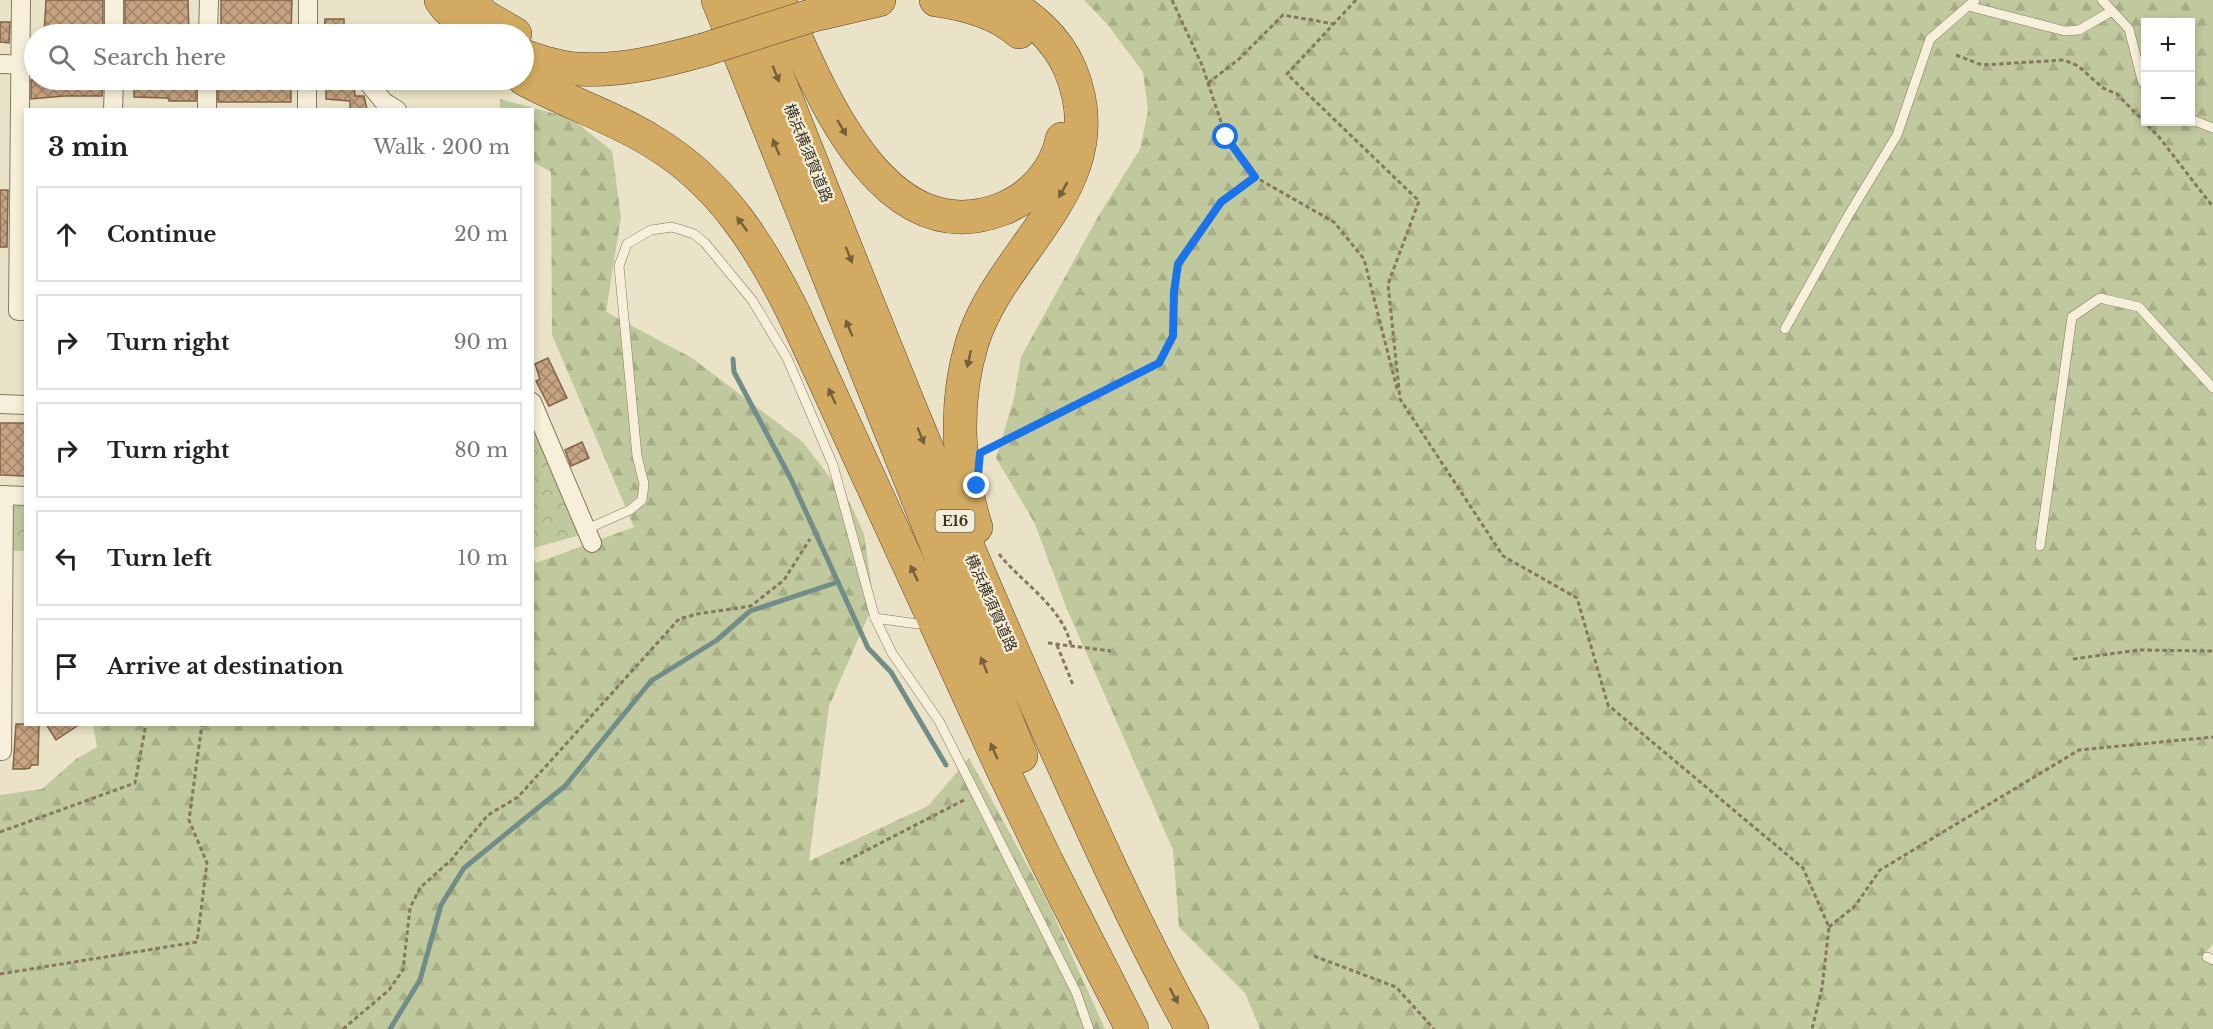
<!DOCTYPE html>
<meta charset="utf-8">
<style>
body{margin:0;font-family:"Libre Baskerville","Noto Sans JP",serif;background:#f2f2f2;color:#222}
.controls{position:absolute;right:18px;top:18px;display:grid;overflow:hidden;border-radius:0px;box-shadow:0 3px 9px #0003}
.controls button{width:54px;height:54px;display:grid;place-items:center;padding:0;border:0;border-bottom:2px solid #e0e0e0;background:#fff;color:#222;font:30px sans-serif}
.stop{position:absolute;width:18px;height:18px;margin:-14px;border:4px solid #1a73e8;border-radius:50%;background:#fff}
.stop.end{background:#1a73e8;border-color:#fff;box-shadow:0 2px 6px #0008}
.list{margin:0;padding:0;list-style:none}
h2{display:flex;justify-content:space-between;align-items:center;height:78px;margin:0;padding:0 24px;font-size:26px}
h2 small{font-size:20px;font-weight:400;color:#767676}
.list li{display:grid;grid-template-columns:39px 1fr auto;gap:18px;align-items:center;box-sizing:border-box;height:96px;margin:0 12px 12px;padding:0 12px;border:2px solid #e0e0e0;border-radius:0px}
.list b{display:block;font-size:22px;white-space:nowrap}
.list em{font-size:20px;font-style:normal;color:#767676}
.icon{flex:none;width:33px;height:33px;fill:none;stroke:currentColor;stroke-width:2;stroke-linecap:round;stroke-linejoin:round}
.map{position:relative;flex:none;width:2213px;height:1029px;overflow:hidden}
.search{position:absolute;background:#fff;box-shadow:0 3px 9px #0003;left:24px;top:24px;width:510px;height:66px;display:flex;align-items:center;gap:15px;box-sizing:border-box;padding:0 21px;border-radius:33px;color:#767676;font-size:22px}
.panel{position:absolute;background:#fff;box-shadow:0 3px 9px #0003;left:24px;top:108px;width:510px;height:618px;border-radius:0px}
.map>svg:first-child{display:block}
.forest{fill:url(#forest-firs);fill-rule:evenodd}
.park{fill:url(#park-crowns)}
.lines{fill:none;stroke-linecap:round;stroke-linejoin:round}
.stream{stroke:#708d88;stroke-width:5}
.building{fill:url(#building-cross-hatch);stroke:#836346;stroke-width:1.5}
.lane-casing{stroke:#86775e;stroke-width:10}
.street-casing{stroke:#86775e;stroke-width:20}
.highway-casing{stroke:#544532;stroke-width:34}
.path{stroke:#86775e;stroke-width:3;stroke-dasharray:4.5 3;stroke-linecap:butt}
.lane{stroke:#f6f0db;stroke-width:9}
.street{stroke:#f6f0db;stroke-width:18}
.highway{stroke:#d2aa61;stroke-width:33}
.highway-bridge-casing{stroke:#544532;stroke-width:34;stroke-linecap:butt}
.highway-bridge{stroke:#d2aa61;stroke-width:33}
.oneway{fill:#75603b}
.route{stroke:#1a73e8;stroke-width:8}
.labels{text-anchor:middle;stroke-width:4.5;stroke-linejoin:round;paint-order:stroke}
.shield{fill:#f3edd7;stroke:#6f6758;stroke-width:1.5}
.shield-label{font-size:14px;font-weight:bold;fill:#372e21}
.street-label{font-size:15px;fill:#372e21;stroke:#f3edd7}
</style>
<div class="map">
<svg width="2213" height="1029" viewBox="0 0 2213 1029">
<defs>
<pattern id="forest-firs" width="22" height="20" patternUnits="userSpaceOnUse" patternTransform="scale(1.5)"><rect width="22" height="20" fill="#c0c99d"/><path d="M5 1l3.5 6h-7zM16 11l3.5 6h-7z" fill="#a6ad87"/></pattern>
<pattern id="park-crowns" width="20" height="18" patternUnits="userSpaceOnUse" patternTransform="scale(1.5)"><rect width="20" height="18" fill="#c0c99d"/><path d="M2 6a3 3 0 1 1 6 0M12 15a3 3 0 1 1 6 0" fill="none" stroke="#a6ad87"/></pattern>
<pattern id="building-cross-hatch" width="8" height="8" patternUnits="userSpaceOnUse" patternTransform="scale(1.5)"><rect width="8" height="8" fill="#c6a381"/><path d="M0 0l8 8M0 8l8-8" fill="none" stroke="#a28569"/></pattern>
</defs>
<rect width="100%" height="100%" fill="#ebe3c8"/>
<!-- forest -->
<g class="forest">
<path d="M 1084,0 L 2213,0 L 2213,944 L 2207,951 L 2213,959 L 2213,1029 L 1260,1029 L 1245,993 L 1179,927 L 1173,850 L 1067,609 L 1034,522 L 996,458 L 1014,398 L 1021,357 L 1099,215 L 1140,149 L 1148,111 L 1143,72 L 1107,24 ZM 2146,22 L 2190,22 L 2190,122 L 2146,122 Z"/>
<path d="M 500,99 L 571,118 L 612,151 L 621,217 L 606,312 L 692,358 L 803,442 L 851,505 L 864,534 L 874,603 L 829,706 L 809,861 L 928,806 L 969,758 L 1050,907 L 1105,1029 L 0,1029 L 0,795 L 42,789 L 76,759 L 97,747 L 93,725 L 532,724 L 533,557 L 536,563 L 634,527 L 552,335 L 551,172 L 533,162 L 532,110 L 500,109 Z"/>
</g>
<!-- park -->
<g class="park">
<path d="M 532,422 L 580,535 L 533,548 L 532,548 Z"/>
<rect x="12" y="506" width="13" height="45"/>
</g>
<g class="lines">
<!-- stream -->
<g class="stream">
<path d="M 733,359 L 734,372 L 791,479 L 868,648 L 891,672 L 946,765"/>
<path d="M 390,1029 L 420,980 L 441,905 L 464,868 L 565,786 L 651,681 L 717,640 L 750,611 L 838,582"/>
</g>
</g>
<!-- building -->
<g class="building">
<path d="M 46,0 L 103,0 L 103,34 L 44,34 Z"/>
<path d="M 125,0 L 188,0 L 189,34 L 125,34 Z"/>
<path d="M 221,0 L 292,0 L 291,34 L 221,34 Z"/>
<path d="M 325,19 L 344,19 L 344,34 L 324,34 Z"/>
<path d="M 0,22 L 10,22 L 9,43 L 0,42 Z"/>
<path d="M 31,80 L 103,80 L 102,96 L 64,96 L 31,99 Z"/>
<path d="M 134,80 L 196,80 L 196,101 L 169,101 L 168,98 L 134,97 Z"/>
<path d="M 261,80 L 291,80 L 291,102 L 218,102 L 218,81 L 261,81 Z"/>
<path d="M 326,80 L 343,80 L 343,86 L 354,85 L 355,96 L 364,96 L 367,109 L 350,110 L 350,101 L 326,99 Z"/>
<path d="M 0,190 L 8,190 L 7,247 L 0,247 Z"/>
<path d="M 548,358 L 567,398 L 549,406 L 536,381 L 540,379 L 535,364 Z"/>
<path d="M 0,423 L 26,423 L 26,476 L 0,475 Z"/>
<path d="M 582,442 L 589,458 L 571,466 L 565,450 Z"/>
<path d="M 16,724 L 39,724 L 38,765 L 31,765 L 30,768 L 25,769 L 13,769 Z"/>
<path d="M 46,724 L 80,724 L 56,740 Z"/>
</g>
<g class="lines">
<defs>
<g id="lane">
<path d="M 2102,0 L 2129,29 L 2142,80 L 2146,87"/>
<path d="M 1968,6 L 2065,31 L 2079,30 L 2112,11"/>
<path d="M 2190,119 L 2213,128"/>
<path d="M 1785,329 L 1848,216 L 1897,135 L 1930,39 L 1975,0"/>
<path d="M 587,529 L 630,510 L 642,500 L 644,484 L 637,456 L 619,266 L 627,244 L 651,230 L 672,227 L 694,234 L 705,243 L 752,300 L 787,358 L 833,465 L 875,618 L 892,653 L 939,721 L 1076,992 L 1089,1029"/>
<path d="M 2040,546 L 2072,317 L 2100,298 L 2139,307 L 2213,388"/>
<path d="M 875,618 L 918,624"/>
<path d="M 2207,957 L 2213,960"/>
</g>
<g id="street">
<path d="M 21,0 L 18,311 L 26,311"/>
<path d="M 114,34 L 114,0"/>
<path d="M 208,34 L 209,0"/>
<path d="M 308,34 L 308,0"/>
<path d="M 0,64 L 34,65"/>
<path d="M 366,80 L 384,102 L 397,110"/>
<path d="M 113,110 L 114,80"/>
<path d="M 207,110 L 207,80"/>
<path d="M 307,110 L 307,80"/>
<path d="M 532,402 L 592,543"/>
<path d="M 0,404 L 26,405"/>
<path d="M 0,495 L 26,496"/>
<path d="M 0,751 L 2,751 L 4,495"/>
</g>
<g id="highway">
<path d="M 441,0 L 447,8 L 479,34"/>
<path d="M 468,0 L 484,16 L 515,34"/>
<path d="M 718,0 L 1021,756"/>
<path d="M 747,0 C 844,243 938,486 1045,724 C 1091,827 1137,930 1192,1029"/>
<path d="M 779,0 C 817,83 880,256 1002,209 C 1032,197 1056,170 1062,139"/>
<path d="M 936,0 C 964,4 997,12 1019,32"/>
<path d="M 810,16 L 879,0"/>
<path d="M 524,56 C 541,62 559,68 578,69 C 620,72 663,61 703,50"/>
<path d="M 524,79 C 566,102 614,117 655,143 C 721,183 761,247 794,314 L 1001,766 L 1047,862 L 1132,1029"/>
<path d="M 976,527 C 957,469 954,402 972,343 C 1003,245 1118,183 1070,69 C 1057,39 1030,14 1000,0"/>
</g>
</defs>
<!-- lane casing -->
<use href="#lane" class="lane-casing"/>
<!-- street casing -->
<use href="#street" class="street-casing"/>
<!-- highway casing -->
<use href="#highway" class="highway-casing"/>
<!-- path -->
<g class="path">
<path d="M 1172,0 L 1202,65 L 1226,137 L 1255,177 L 1334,222 L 1364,259 L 1397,389"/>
<path d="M 1356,0 L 1287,74 L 1419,201 L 1388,284 L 1400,399 L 1503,556 L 1577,598 L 1608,705 L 1803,868 L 1829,927 L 1822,988 L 1812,1029"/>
<path d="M 1956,55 L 1982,65 L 2064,60 L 2078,66 L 2103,88 L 2117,94 L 2159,137 L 2213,207"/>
<path d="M 1208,83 L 1239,59 L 1283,15 L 1334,24"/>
<path d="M 985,450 L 1159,363 L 1173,336 L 1174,293 L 1178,264 L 1221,203 L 1255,177"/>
<path d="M 999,554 C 1022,583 1063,607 1071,646"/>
<path d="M 1048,643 L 1111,651"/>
<path d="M 1057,645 L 1073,685"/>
<path d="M 2073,659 L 2139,650 L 2213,651"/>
<path d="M 0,832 L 135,783 L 146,724"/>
<path d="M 840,864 L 966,799"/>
<path d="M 1829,927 L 1855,906 L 1880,870 L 2079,750 L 2213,737"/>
<path d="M 1314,956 L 1396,987 L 1434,1029"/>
<path d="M 0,974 L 197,942 L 207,863 L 189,820 L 202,724"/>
<path d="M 343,1029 L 389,990 L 403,970 L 410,908 L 420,888 L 451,860 L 488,815 L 518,797 L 679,619 L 697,614 L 751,606 L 784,580 L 810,539"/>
</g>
<!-- lane -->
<use href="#lane" class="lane"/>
<!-- street -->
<use href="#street" class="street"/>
<!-- highway -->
<use href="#highway" class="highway"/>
<defs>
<path id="highway-bridge" d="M 703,50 L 810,16"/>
</defs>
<!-- highway-bridge casing -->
<use href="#highway-bridge" class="highway-bridge-casing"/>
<!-- highway-bridge -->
<use href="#highway-bridge" class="highway-bridge"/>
</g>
<!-- one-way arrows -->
<defs><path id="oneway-solid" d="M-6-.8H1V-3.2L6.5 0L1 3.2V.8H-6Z" transform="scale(1.5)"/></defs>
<g class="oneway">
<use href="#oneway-solid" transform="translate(776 74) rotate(68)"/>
<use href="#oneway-solid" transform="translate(842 128) rotate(60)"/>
<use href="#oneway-solid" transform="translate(776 147) rotate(-112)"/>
<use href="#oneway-solid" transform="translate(1063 190) rotate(119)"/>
<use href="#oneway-solid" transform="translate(742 224) rotate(-126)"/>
<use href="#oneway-solid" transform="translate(849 255) rotate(68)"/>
<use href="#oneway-solid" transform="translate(849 328) rotate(-112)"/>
<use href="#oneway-solid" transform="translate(969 359) rotate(102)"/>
<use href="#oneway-solid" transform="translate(832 396) rotate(-115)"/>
<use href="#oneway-solid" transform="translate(921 436) rotate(68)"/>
<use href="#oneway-solid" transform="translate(914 573) rotate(-115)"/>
<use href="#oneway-solid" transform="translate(984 665) rotate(-112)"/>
<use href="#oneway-solid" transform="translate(994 751) rotate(-114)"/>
<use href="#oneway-solid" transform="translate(1174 996) rotate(62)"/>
</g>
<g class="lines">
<!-- route -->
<path class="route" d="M 977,486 L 980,453 L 1159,363 L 1173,336 L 1174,292 L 1178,264 L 1221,202 L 1255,177 L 1226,137"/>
</g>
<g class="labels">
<!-- shield labels -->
<rect class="shield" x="935.5" y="510" width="39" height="22" rx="4.5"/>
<g class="shield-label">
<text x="955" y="526">E16</text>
</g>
<!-- street labels -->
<g class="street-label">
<text transform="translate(808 153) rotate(68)" y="5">横浜横須賀道路</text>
<text transform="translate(991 603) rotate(66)" y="5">横浜横須賀道路</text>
</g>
</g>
</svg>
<div class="controls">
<button>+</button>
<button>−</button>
</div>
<div class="stop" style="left:1226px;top:137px"></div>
<div class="stop end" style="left:977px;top:486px"></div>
<div class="search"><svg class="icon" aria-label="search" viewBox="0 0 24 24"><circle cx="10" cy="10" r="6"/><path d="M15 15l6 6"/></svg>Search here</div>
<section class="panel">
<h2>3 min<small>Walk · 200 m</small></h2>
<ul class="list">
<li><svg class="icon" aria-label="ahead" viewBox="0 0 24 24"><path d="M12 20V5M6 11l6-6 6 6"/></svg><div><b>Continue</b></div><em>20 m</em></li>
<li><svg class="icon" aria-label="right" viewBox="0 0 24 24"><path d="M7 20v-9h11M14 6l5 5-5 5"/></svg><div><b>Turn right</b></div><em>90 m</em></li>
<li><svg class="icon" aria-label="right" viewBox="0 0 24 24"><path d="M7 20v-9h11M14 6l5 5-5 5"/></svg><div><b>Turn right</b></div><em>80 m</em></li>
<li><svg class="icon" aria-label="left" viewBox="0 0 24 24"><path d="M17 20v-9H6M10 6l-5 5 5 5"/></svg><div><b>Turn left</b></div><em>10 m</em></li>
<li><svg class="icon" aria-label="arrive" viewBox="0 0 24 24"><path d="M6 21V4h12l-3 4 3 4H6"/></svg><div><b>Arrive at destination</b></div></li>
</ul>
</section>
</div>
